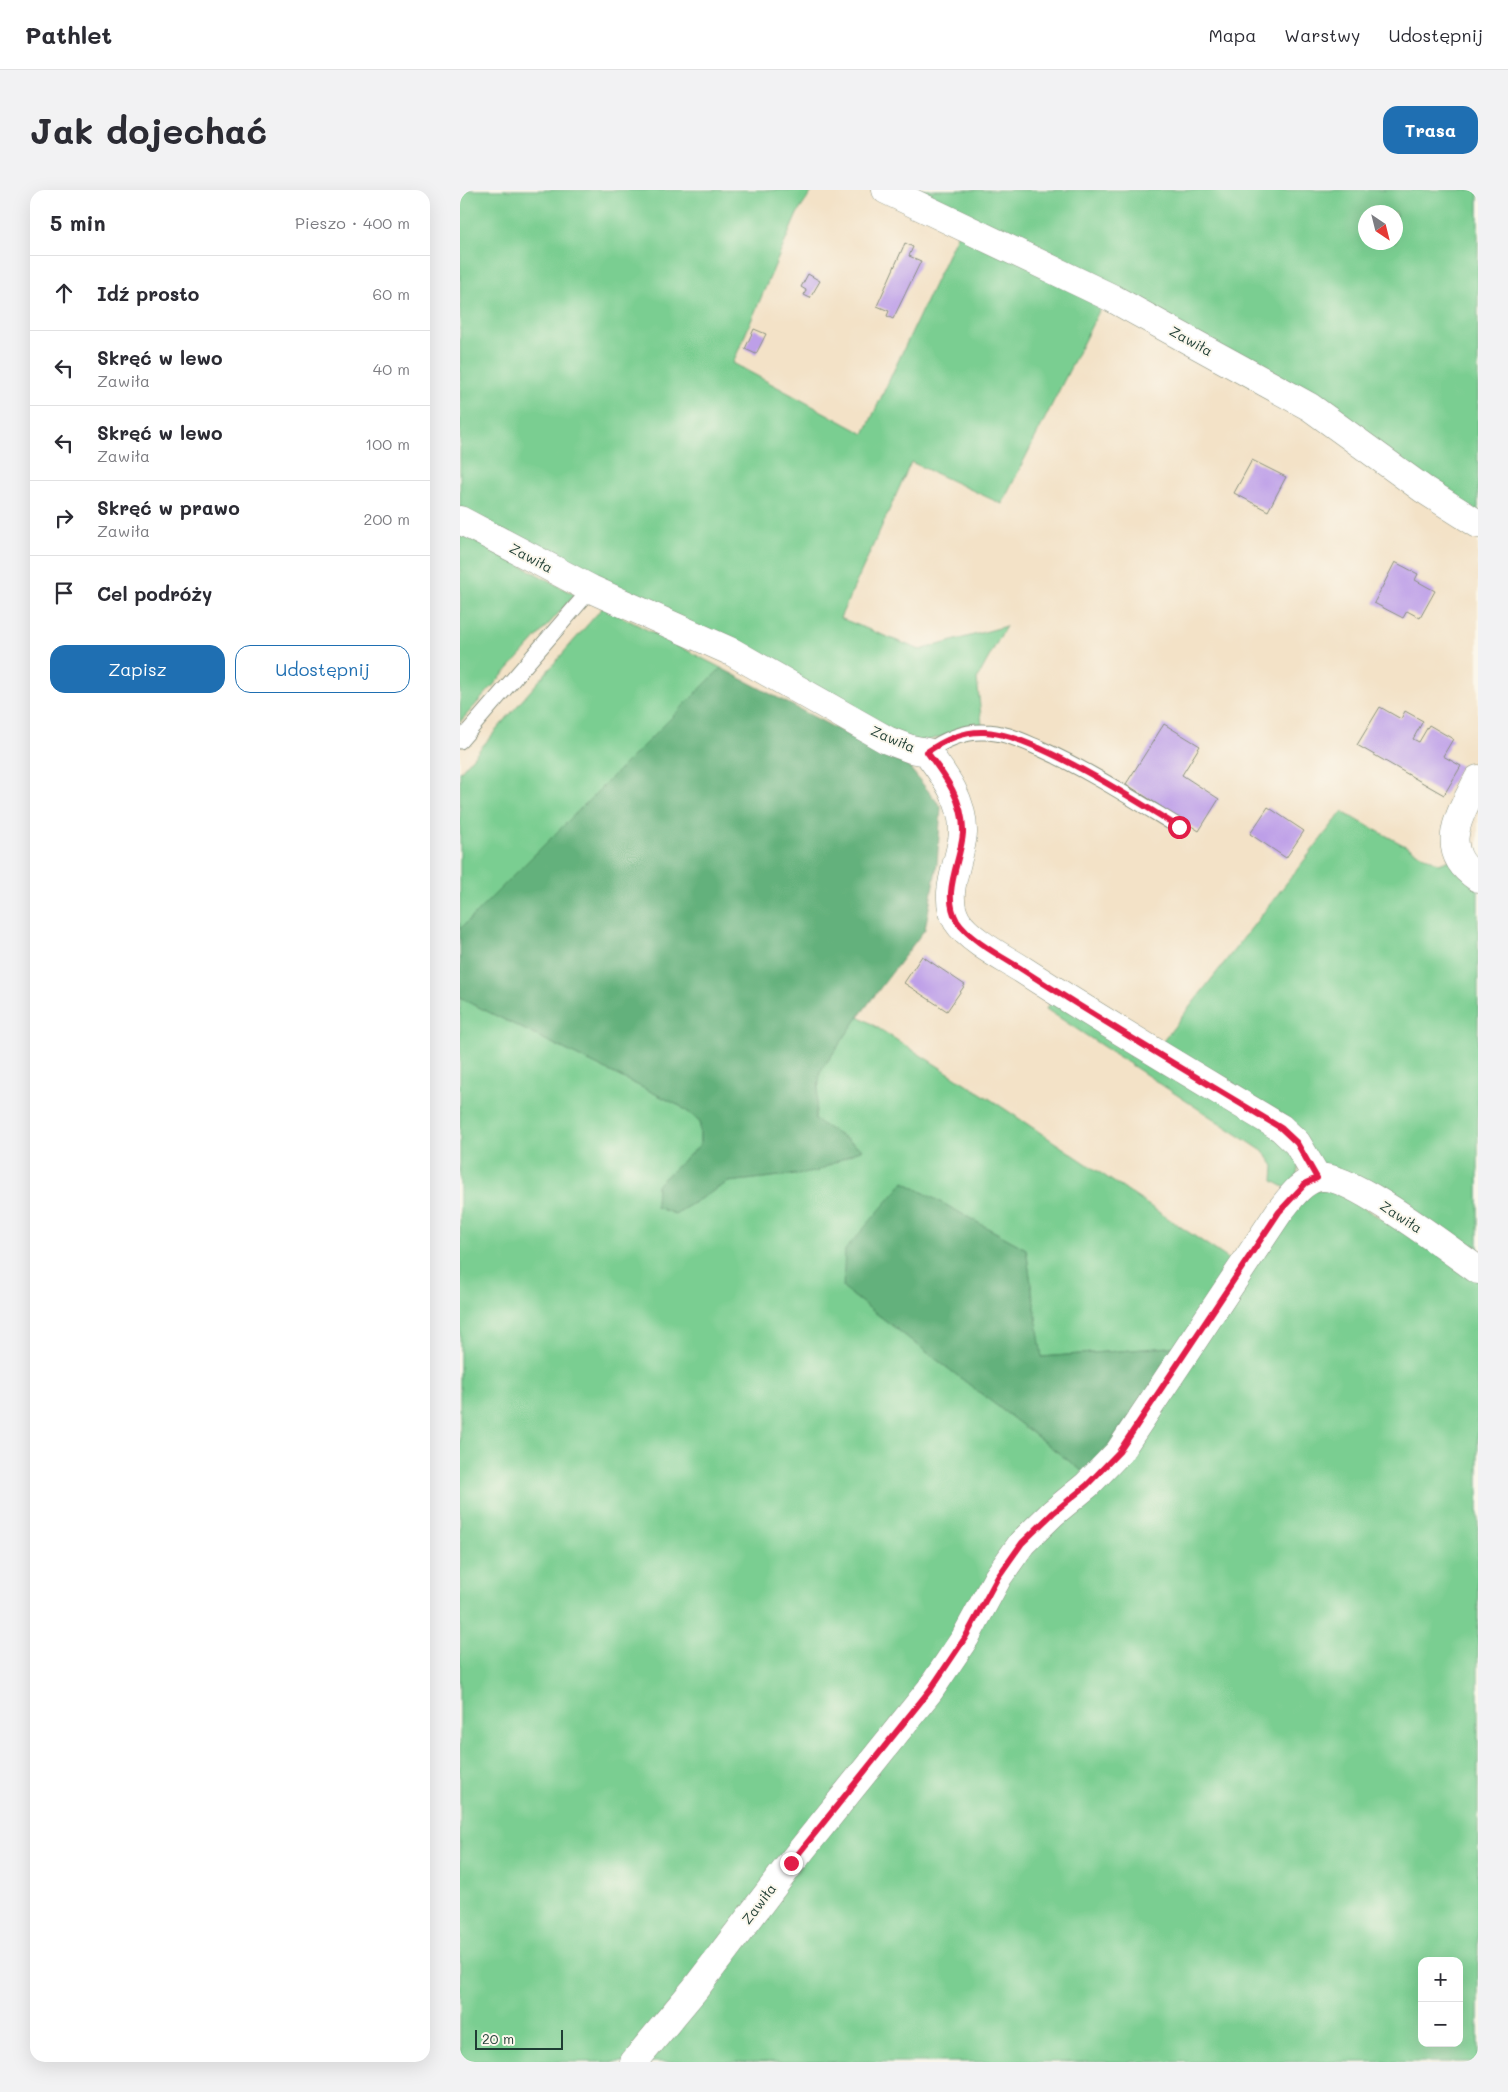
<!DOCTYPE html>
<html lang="pl">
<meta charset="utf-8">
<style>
body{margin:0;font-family:Mali,sans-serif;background:#f2f2f3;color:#2b2b33}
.controls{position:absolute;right:15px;bottom:15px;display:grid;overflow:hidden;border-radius:10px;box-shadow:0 5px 20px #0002}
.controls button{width:45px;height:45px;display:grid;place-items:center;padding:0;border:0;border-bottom:1px solid #e1e1e2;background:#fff;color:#2b2b33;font:25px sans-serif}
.compass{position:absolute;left:898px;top:15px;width:45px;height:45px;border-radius:50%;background:#fff;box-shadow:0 5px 20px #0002;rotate:145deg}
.scale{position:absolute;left:15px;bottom:12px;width:88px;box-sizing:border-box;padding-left:5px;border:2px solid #1f3d34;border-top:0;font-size:14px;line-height:18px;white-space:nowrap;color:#1f3d34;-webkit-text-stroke:4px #fbf7ec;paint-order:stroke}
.stop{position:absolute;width:15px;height:15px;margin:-11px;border:4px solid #e11d48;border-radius:50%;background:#fff}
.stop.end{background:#e11d48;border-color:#fff;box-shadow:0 1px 5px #0008}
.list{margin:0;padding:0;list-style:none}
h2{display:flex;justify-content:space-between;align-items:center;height:65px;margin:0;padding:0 20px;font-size:21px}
h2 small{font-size:16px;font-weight:400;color:#7c7c81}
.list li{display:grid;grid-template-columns:32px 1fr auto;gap:15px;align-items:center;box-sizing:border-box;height:75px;padding:0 20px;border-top:1px solid #e1e1e2}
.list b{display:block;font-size:19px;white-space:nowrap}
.list p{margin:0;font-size:16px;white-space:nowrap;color:#7c7c81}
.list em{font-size:16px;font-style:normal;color:#7c7c81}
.actions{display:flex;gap:10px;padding:15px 20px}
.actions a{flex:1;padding:11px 0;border:1px solid #1f6fb2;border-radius:15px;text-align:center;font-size:18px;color:#1f6fb2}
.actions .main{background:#1f6fb2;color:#fff}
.icon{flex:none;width:28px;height:28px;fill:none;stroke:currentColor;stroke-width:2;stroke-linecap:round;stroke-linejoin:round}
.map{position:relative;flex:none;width:1018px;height:1872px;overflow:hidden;border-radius:15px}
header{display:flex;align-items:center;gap:30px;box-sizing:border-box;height:70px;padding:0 25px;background:#fff;border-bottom:1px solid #e1e1e2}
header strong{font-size:24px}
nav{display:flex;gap:28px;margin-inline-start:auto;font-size:18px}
.intro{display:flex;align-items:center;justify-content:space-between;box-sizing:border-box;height:120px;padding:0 30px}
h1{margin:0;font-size:35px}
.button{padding:12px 22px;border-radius:15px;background:#1f6fb2;color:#fff;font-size:18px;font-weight:700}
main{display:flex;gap:30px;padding:0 30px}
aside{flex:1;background:#fff;border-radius:15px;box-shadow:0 5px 20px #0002}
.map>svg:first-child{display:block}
.green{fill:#7ace91;stroke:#4c8662;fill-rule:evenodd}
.forest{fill:#63b17b;stroke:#417758}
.building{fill:#bd9fe8}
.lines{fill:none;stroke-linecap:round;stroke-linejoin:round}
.lane-casing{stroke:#89907e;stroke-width:17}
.street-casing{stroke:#89907e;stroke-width:29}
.lane{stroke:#fff;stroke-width:15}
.street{stroke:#fff;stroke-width:28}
.route{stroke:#e11d48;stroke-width:6}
.labels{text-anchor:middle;stroke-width:4;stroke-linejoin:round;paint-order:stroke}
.street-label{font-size:14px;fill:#1f3d34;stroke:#fbf7ec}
</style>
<header>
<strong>Pathlet</strong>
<nav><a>Mapa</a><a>Warstwy</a><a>Udostępnij</a></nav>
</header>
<div class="intro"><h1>Jak dojechać</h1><a class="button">Trasa</a></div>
<main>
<aside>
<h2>5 min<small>Pieszo · 400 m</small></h2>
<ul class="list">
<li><svg class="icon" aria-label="ahead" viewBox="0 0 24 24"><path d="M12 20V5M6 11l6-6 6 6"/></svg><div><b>Idź prosto</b></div><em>60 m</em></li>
<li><svg class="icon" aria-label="left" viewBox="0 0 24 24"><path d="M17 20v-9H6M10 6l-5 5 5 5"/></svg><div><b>Skręć w lewo</b><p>Zawiła</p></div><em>40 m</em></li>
<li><svg class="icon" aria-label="left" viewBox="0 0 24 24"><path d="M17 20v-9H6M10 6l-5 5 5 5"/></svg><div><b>Skręć w lewo</b><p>Zawiła</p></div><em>100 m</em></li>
<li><svg class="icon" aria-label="right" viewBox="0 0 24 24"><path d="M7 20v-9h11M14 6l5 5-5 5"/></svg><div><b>Skręć w prawo</b><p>Zawiła</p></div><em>200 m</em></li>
<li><svg class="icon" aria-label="arrive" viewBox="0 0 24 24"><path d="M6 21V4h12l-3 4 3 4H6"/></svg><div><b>Cel podróży</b></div></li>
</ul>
<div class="actions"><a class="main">Zapisz</a><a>Udostępnij</a></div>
</aside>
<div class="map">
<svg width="1018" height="1872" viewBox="0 0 1018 1872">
<rect width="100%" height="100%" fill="#fbf7ec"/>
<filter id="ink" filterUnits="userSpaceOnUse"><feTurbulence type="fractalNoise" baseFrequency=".02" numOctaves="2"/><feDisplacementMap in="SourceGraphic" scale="10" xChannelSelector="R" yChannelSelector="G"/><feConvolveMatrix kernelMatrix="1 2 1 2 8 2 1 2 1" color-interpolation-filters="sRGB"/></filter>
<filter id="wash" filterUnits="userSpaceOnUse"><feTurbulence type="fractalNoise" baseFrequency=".0096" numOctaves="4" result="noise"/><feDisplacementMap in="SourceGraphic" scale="20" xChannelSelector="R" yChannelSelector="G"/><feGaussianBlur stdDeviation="1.12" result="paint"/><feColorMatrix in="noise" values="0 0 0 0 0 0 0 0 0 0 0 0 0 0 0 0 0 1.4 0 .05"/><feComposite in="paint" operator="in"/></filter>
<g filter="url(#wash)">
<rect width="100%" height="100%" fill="#f3e2c7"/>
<!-- green -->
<g class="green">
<path d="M 0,0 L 353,0 L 337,24 L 273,173 L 404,244 L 499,41 L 644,111 L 542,314 L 451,272 L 380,428 L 460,460 L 546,436 L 517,489 L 522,535 L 466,551 L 451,550 L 0,323 Z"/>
<path d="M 442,0 L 1018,0 L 1018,322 ZM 906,22 L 936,22 L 936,52 L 906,52 Z"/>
<path d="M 0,342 L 115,405 L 0,532 Z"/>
<path d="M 143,417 L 261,478 L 0,739 L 0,582 Z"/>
<path d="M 882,622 L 979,674 L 990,670 L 1018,696 L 1018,1070 L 868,978 L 700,855 Z"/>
<path d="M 0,808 L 220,916 L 240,931 L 240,955 L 197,995 L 196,1017 L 215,1024 L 268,992 L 355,982 L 402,959 L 354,930 L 360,882 L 399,826 L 533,911 L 776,1074 L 722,1156 L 581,1167 L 566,1059 L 444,992 L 383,1098 L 626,1284 L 164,1872 L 0,1872 Z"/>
<path d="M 592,809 L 817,943 L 839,971 L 837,985 L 826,998 L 813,991 L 814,976 L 804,962 L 586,819 Z"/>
<path d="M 873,999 L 1018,1088 L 1018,1872 L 185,1872 L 546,1387 L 822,1029 L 854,1001 ZM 962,1771 L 999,1771 L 999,1853 L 962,1853 Z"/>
</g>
<!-- forest -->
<g class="forest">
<path d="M 261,478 L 449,577 L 481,617 L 477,674 L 465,739 L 399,826 L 360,882 L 355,930 L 402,959 L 355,982 L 268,992 L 215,1024 L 196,1017 L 197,995 L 240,955 L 240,931 L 220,916 L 0,808 L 0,739 Z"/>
<path d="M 444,992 L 566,1059 L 582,1167 L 722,1156 L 626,1284 L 383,1098 L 385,1060 Z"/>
</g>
<g id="blocks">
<!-- building -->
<g class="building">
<path d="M 445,53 L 453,57 L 449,66 L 461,71 L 433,129 L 427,126 L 429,121 L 417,116 Z"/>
<path d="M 348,84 L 360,91 L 350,108 L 344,105 L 346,100 L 341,97 Z"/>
<path d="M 294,139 L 306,144 L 296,164 L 285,159 Z"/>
<path d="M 792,270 L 826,287 L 808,321 L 774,303 Z"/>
<path d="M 935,372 L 958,384 L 955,390 L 975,401 L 960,428 L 947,421 L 943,428 L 914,413 Z"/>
<path d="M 920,517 L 941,529 L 945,521 L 963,531 L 953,549 L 959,552 L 969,535 L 993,549 L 983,566 L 1001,576 L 984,605 L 897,555 Z"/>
<path d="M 704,534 L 740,556 L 722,585 L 759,609 L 739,641 L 666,594 Z"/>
<path d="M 808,617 L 844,641 L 826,668 L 790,644 Z"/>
<path d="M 462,766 L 505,795 L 487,821 L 444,793 Z"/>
</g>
</g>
</g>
<g filter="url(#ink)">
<use href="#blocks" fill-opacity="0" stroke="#89907e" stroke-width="1"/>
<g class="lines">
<defs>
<g id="lane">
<path d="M 0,551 L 131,399"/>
<path d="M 467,562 C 484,550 503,541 524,542 C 544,542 560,550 579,558 C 628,580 673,609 719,637"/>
</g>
<g id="street">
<path d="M 426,0 L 652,108 L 850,217 L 963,299 L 1018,334"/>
<path d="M 0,330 L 131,399 L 272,462 L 427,550 L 451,559 L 467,562 C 485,586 504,611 503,643 C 501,671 481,704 497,731 C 509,750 544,768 563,780 C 648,835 735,886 821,938 L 837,953 L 857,987"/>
<path d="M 1018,589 C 1001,623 975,660 1018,688"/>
<path d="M 174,1872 L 235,1799 L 331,1673 L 470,1500 L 505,1448 L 538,1387 L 562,1353 L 593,1323 L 627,1295 L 659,1262 L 819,1022 C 829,1010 840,993 856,988 C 885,979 991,1061 1018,1080"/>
</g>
</defs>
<!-- lane casing -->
<use href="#lane" class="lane-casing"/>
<!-- street casing -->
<use href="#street" class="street-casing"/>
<!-- lane -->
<use href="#lane" class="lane"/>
<!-- street -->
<use href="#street" class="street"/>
</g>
</g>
<g class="lines" filter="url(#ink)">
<!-- route -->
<path class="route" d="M 331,1673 L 470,1500 L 505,1448 L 538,1387 L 562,1353 L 593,1323 L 627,1295 L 659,1262 L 819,1022 L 846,993 L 857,988 L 837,953 L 821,938 C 735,886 648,835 563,780 C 544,768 509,750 497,731 C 481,704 501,671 503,643 C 504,611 485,586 467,562 C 484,550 503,541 524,542 C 544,543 560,550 579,558 C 628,580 673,609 719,637"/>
</g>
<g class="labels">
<!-- street labels -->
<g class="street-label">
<text transform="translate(731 151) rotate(29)" y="5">Zawiła</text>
<text transform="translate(71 368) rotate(28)" y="5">Zawiła</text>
<text transform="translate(433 549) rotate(23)" y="5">Zawiła</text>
<text transform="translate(941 1027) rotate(33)" y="5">Zawiła</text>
<text transform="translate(299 1714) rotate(-53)" y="5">Zawiła</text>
</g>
</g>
</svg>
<div class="controls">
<button>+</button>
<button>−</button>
</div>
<svg class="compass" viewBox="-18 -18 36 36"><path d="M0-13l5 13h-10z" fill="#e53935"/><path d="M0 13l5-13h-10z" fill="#7c7c81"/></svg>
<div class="scale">20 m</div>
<div class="stop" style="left:719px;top:637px"></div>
<div class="stop end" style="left:331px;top:1673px"></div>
</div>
</main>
